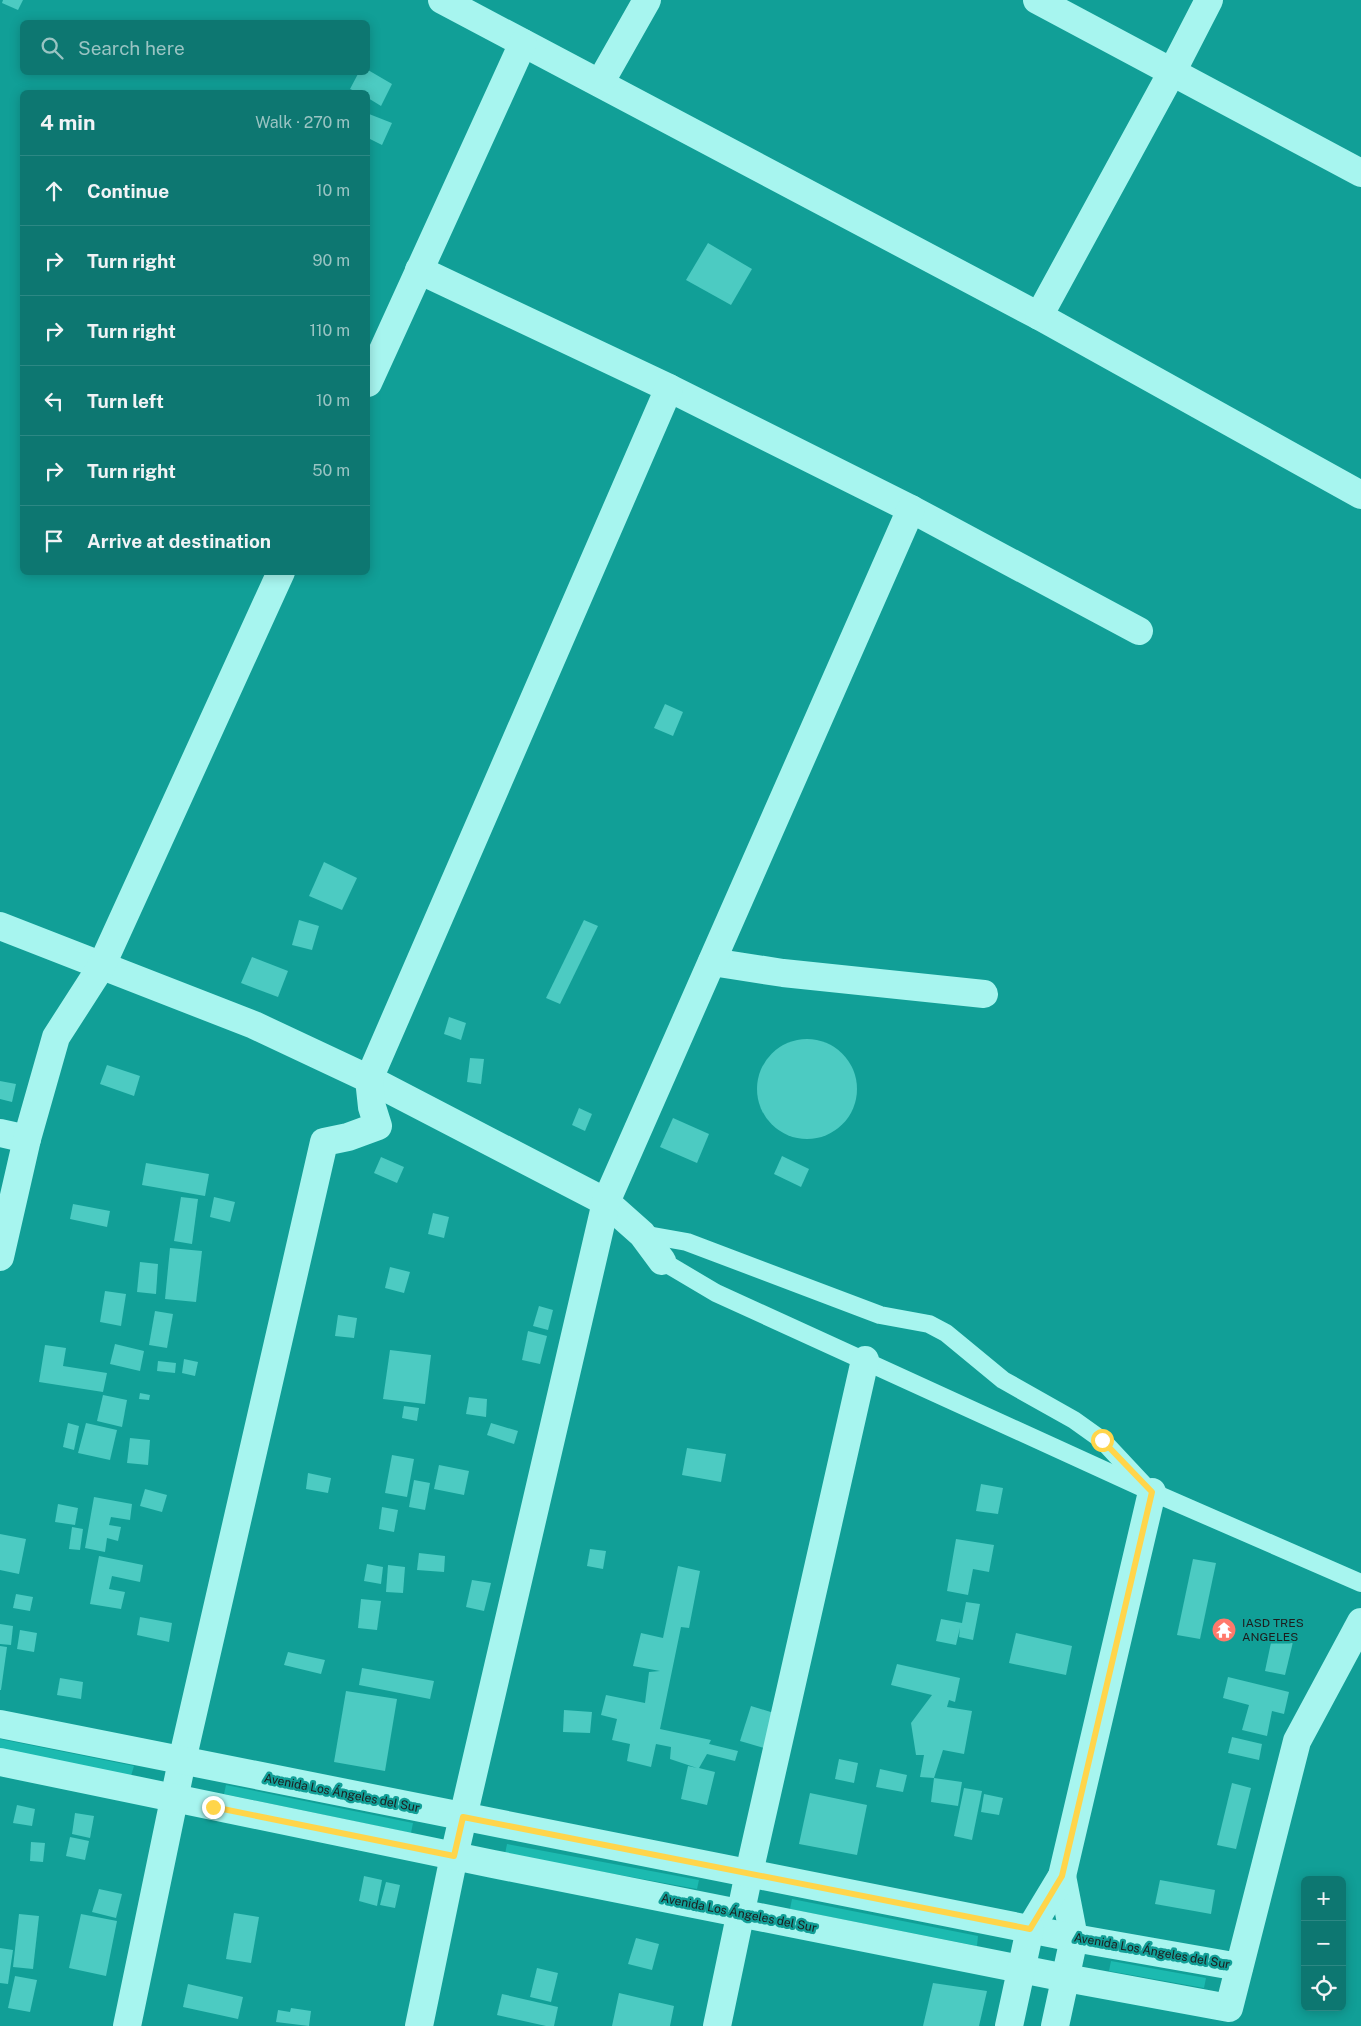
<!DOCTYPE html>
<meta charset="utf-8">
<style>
body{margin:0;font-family:"Public Sans",sans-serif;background:#167c76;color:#f1f3f6}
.controls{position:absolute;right:15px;bottom:15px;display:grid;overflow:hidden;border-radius:8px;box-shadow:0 2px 12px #0003}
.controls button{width:45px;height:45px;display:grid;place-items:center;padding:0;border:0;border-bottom:1px solid #2d8884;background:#0d7771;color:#f1f3f6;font:25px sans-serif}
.stop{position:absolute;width:15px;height:15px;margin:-11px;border:4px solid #ffd54a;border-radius:50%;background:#fff}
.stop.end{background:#ffd54a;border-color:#fff;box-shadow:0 1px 5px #0008}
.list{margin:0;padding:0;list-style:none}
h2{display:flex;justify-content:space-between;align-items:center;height:65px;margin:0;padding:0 20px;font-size:21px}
h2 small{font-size:16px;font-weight:400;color:#9ac4c3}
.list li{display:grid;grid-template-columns:32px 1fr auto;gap:15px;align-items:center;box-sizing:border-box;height:70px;padding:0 20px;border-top:1px solid #2d8884}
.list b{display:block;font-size:19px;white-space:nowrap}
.list em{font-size:16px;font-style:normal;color:#9ac4c3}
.icon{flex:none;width:28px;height:28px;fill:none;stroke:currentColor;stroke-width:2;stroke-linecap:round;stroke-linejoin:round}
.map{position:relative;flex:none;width:1361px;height:2026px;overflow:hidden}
.search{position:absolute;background:#0d7771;box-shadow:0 2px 12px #0003;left:20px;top:20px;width:350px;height:55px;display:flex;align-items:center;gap:12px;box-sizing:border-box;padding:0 18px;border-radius:8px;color:#9ac4c3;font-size:19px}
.panel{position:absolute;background:#0d7771;box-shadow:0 2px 12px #0003;left:20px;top:90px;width:350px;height:485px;border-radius:8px}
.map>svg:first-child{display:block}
.green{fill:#1cbab0}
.building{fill:#4ccbc2}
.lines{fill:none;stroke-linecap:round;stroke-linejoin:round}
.service{stroke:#a7f5ef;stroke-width:18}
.minor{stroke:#a7f5ef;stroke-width:28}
.tertiary{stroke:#a7f5ef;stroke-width:28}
.route{stroke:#ffd54a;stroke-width:6}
.labels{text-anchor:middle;stroke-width:5;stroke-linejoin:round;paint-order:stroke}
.poi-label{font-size:12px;fill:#1d1d1d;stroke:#119f97;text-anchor:start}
.street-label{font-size:12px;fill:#1d1d1d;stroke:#119f97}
</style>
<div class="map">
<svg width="1361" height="2026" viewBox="0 0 1361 2026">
<rect width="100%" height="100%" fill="#119f97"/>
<!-- green -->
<g class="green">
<path d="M 0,1739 L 134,1766 L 131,1776 L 0,1749 Z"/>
<path d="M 226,1785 L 413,1823 L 411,1833 L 224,1794 Z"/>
<path d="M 507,1844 L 699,1880 L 697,1889 L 505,1854 Z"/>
<path d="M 792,1899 L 978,1936 L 977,1946 L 790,1909 Z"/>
<path d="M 1111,1961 L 1206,1978 L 1204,1988 L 1109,1971 Z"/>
</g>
<!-- building -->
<g class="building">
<path d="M 3,0 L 23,0 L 18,10 L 2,3 Z"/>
<path d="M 368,70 L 392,84 L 381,106 L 368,98 L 368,92 L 357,92 L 350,89 L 359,72 L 368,72 Z"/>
<path d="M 369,114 L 392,123 L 382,145 L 368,138 L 368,118 Z"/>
<path d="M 708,243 L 752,269 L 731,305 L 686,280 Z"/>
<path d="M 665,704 L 683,712 L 673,736 L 654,728 Z"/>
<path d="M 324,862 L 357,878 L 342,910 L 309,896 Z"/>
<path d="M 299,920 L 319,926 L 312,950 L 292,945 Z"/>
<path d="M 584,920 L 598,926 L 560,1004 L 546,998 Z"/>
<path d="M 252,957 L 288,971 L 278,997 L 241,983 Z"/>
<path d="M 449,1017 L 466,1023 L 461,1040 L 444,1034 Z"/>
<circle cx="807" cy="1089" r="50"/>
<path d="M 470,1058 L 484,1059 L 481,1084 L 467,1082 Z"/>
<path d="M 107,1065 L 140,1076 L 134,1096 L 100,1084 Z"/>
<path d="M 0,1081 L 16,1084 L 12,1102 L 0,1099 Z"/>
<path d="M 579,1108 L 592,1114 L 585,1131 L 572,1125 Z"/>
<path d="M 673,1118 L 709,1134 L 697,1163 L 660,1147 Z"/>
<path d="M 782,1156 L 809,1169 L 801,1187 L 774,1174 Z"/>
<path d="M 381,1157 L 404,1167 L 397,1183 L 374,1173 Z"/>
<path d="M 146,1163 L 209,1174 L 205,1196 L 142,1185 Z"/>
<path d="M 181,1197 L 198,1199 L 192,1244 L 174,1241 Z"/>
<path d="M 214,1197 L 235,1202 L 230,1222 L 210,1217 Z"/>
<path d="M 73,1204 L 110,1211 L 107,1227 L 70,1219 Z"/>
<path d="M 433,1213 L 449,1217 L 444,1238 L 428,1234 Z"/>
<path d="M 170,1248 L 202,1251 L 196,1302 L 165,1299 Z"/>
<path d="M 140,1262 L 158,1264 L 156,1294 L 137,1292 Z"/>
<path d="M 390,1267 L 410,1272 L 404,1293 L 385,1288 Z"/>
<path d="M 105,1291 L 126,1294 L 121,1326 L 100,1322 Z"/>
<path d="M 539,1306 L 553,1310 L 548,1330 L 533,1326 Z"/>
<path d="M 155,1311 L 173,1314 L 167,1348 L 149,1345 Z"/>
<path d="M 338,1315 L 357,1318 L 354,1338 L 335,1336 Z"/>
<path d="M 528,1331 L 547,1336 L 540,1364 L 522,1360 Z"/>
<path d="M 115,1344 L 144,1351 L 140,1371 L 110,1364 Z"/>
<path d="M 45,1345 L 66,1348 L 63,1366 L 107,1373 L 103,1392 L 39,1382 Z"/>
<path d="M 390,1350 L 431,1355 L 425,1404 L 383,1399 Z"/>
<path d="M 184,1359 L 198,1362 L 195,1376 L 182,1373 Z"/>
<path d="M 158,1361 L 176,1363 L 175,1373 L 157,1371 Z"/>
<path d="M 140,1393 L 150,1395 L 149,1400 L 139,1399 Z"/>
<path d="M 103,1395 L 127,1400 L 122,1427 L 97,1421 Z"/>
<path d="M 469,1397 L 487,1399 L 486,1417 L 466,1414 Z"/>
<path d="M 404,1406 L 419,1408 L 417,1421 L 402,1418 Z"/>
<path d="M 68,1423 L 79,1426 L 74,1450 L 63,1447 Z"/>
<path d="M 86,1423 L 117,1430 L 110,1460 L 78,1453 Z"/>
<path d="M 491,1423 L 518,1431 L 514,1444 L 487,1435 Z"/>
<path d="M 130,1438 L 150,1440 L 148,1465 L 127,1463 Z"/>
<path d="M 687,1448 L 726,1454 L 721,1482 L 682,1475 Z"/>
<path d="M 392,1455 L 414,1459 L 407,1497 L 385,1493 Z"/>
<path d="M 439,1465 L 469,1471 L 464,1495 L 434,1489 Z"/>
<path d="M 308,1473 L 331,1478 L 328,1493 L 306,1489 Z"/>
<path d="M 414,1480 L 430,1483 L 425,1510 L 409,1507 Z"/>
<path d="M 981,1484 L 1003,1488 L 998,1514 L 976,1511 Z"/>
<path d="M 145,1489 L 167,1495 L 162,1512 L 140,1506 Z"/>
<path d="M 94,1497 L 132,1504 L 130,1520 L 111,1517 L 109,1525 L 121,1527 L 118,1541 L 107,1538 L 105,1552 L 85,1548 Z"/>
<path d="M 58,1504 L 78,1508 L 75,1525 L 55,1522 Z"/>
<path d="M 382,1507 L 398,1510 L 394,1532 L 379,1529 Z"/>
<path d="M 72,1527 L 83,1529 L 80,1550 L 69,1549 Z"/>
<path d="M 0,1534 L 26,1539 L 19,1574 L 0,1570 Z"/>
<path d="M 956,1539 L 994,1545 L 989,1572 L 973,1569 L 968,1595 L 947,1591 Z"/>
<path d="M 590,1549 L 606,1551 L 603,1569 L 587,1566 Z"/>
<path d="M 419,1553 L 445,1556 L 444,1572 L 417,1570 Z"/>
<path d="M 99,1556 L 143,1565 L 140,1582 L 112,1576 L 109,1589 L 125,1592 L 121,1609 L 90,1604 Z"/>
<path d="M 1193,1559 L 1216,1563 L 1200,1639 L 1177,1635 Z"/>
<path d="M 367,1564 L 383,1567 L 381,1584 L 364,1581 Z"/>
<path d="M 388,1565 L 405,1567 L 403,1593 L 386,1592 Z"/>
<path d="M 678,1566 L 700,1571 L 689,1628 L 681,1627 L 660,1729 L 711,1740 L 709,1744 L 738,1751 L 735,1761 L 707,1754 L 699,1768 L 715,1772 L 707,1805 L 681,1799 L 688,1766 L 697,1768 L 670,1759 L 671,1747 L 656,1744 L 651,1767 L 627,1761 L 630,1744 L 612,1740 L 617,1719 L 601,1715 L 606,1695 L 645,1703 L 649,1672 L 660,1671 L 633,1666 L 641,1633 L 663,1638 Z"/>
<path d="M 472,1580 L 491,1583 L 484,1611 L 466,1607 Z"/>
<path d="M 16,1594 L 33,1597 L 30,1611 L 13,1608 Z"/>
<path d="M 361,1599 L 381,1601 L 377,1630 L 358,1628 Z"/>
<path d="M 966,1602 L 980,1604 L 973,1640 L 959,1637 L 960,1628 L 956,1645 L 936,1641 L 941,1619 L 962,1623 Z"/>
<path d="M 140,1617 L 172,1623 L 169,1642 L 137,1635 Z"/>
<path d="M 0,1624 L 13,1626 L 11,1645 L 0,1644 Z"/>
<path d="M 20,1630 L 37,1633 L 34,1652 L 17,1649 Z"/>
<path d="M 1016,1633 L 1072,1646 L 1066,1675 L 1009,1663 Z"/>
<path d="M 1272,1638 L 1293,1642 L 1285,1675 L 1265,1671 Z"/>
<path d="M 0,1646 L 7,1647 L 1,1690 L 0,1690 Z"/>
<path d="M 288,1652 L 325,1660 L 321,1674 L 284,1665 Z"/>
<path d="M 897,1664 L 960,1678 L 955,1702 L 949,1700 L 947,1707 L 972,1711 L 964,1754 L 943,1750 L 934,1778 L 920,1777 L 924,1755 L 916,1755 L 911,1723 L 932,1695 L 891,1685 Z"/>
<path d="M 362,1668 L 434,1681 L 430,1699 L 359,1685 Z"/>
<path d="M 1228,1677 L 1289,1692 L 1284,1714 L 1272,1711 L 1267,1736 L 1242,1730 L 1249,1705 L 1223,1698 Z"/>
<path d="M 60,1678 L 83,1682 L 81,1699 L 57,1695 Z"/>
<path d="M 346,1691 L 397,1699 L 385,1771 L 334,1762 Z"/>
<path d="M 751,1706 L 774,1713 L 764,1748 L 740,1741 Z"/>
<path d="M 564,1710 L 592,1712 L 590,1733 L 563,1732 Z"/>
<path d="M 1232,1737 L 1262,1744 L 1259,1760 L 1228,1753 Z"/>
<path d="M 839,1759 L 858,1763 L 854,1783 L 835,1779 Z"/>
<path d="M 880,1769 L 907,1775 L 903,1792 L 876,1787 Z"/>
<path d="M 934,1778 L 962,1782 L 958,1806 L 931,1802 Z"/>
<path d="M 1232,1783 L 1251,1788 L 1236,1849 L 1217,1845 Z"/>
<path d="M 964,1788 L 982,1791 L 972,1840 L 954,1836 Z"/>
<path d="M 810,1793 L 867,1805 L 857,1855 L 799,1844 Z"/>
<path d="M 984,1794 L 1003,1798 L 999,1815 L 981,1812 Z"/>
<path d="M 17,1805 L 35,1809 L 32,1826 L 13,1823 Z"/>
<path d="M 75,1813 L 94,1816 L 90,1838 L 72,1834 Z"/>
<path d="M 70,1837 L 89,1841 L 85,1860 L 66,1856 Z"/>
<path d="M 31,1842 L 45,1843 L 43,1862 L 30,1861 Z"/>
<path d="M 364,1876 L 382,1880 L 377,1906 L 359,1901 Z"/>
<path d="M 1160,1880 L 1215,1890 L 1211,1914 L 1155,1904 Z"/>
<path d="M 386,1882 L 400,1885 L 395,1908 L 380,1905 Z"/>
<path d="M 99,1889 L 122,1894 L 116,1918 L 92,1912 Z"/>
<path d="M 234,1913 L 259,1917 L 251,1963 L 226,1959 Z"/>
<path d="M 19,1914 L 39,1916 L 33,1969 L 13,1967 Z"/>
<path d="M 81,1914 L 117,1921 L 106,1976 L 69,1968 Z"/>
<path d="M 636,1938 L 659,1944 L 652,1970 L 628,1964 Z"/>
<path d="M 0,1948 L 13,1950 L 8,1984 L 0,1983 Z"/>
<path d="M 537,1968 L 558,1973 L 551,2002 L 530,1997 Z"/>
<path d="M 15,1976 L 37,1980 L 30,2012 L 8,2008 Z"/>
<path d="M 933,1983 L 987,1991 L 979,2026 L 923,2026 Z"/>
<path d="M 188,1984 L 243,1997 L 238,2019 L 183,2007 Z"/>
<path d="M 619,1993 L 674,2006 L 670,2026 L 612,2026 Z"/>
<path d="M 502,1994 L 558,2007 L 554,2026 L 546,2026 L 497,2015 Z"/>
<path d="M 291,2008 L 311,2011 L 309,2026 L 276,2022 L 278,2010 L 290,2012 Z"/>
</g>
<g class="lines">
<!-- service -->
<g class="service">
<path d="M 642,1234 L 687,1242 L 880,1315 L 929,1324 L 946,1333 L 1003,1380 L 1074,1420 L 1102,1440 L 1145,1486"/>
<path d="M 662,1261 L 716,1293 L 1152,1492 L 1361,1583"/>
</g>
<!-- minor -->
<g class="minor">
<path d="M 442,0 L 1039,316 L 1361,495"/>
<path d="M 1037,0 L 1361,173"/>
<path d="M 600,83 L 647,0"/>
<path d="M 419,270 L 669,388 L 911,509 L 1139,631"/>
<path d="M 1039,316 L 1172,72 L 1209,0"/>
<path d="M 368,383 L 523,43"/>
<path d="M 0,926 L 254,1025 L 369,1079 L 606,1202 L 642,1234 L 662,1261"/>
<path d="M 712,962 L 783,973 L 984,994"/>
<path d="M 0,1133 L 27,1139"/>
<path d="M 0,1257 L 27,1139 L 56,1037 L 101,967 L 281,572"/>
<path d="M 1062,1876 L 1074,1938 L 1239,1967"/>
<path d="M 1030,1929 L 1062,1876 L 1152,1492"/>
<path d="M 1066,1978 L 1229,2008 L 1297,1741 L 1361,1622"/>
<path d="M 127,2026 L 182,1761 L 324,1142 L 348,1137 L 378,1126 L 372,1107 L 369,1079 L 669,388"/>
<path d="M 419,2026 L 454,1856 L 606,1202 L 911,509"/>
<path d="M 717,2026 L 749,1873 L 865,1360"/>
</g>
<!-- tertiary -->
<g class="tertiary">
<path d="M 0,1724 L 1074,1938 L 1055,2026"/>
<path d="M 0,1762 L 493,1864 L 1066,1978"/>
<path d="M 1009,2026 L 1030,1929"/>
</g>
</g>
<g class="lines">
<!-- route -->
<path class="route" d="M 213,1807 L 454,1856 L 463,1817 L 1030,1929 L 1062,1876 L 1152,1492 L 1102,1440"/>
</g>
<!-- icons -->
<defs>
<symbol id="temple-disc" viewBox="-11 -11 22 22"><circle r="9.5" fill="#ff796b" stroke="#119f97"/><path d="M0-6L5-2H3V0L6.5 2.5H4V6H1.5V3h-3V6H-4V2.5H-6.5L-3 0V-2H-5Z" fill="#fff"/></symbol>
</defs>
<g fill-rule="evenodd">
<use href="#temple-disc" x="1210" y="1616" width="28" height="28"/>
</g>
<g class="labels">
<!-- poi labels -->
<g class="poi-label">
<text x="1242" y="1627">IASD TRES<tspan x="1242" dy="14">ANGELES</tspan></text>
</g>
<!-- street labels -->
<g class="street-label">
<text transform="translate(342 1793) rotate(11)" y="4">Avenida Los Ángeles del Sur</text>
<text transform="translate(739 1913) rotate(11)" y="4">Avenida Los Ángeles del Sur</text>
<text transform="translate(1152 1951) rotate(10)" y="4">Avenida Los Ángeles del Sur</text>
</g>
</g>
</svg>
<div class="controls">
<button>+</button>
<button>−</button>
<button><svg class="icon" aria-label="locate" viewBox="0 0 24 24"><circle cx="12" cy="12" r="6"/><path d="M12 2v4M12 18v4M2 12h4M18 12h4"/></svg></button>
</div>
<div class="stop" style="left:1102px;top:1440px"></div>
<div class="stop end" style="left:213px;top:1807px"></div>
<div class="search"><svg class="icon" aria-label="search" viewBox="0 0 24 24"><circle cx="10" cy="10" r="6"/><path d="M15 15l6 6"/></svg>Search here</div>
<section class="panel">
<h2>4 min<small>Walk · 270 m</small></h2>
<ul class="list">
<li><svg class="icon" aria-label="ahead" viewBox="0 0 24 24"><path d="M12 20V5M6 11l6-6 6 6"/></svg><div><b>Continue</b></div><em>10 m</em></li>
<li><svg class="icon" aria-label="right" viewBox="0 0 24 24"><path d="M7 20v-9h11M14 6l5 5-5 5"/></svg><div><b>Turn right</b></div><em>90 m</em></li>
<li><svg class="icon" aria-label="right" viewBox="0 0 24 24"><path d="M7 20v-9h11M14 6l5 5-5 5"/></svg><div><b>Turn right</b></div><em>110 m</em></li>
<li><svg class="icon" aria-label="left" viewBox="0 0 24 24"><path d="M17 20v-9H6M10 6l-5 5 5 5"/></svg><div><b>Turn left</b></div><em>10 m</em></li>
<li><svg class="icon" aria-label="right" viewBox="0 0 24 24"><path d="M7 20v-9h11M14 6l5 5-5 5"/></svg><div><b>Turn right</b></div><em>50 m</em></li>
<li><svg class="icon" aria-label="arrive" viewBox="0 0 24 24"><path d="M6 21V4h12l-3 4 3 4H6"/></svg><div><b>Arrive at destination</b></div></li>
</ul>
</section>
</div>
